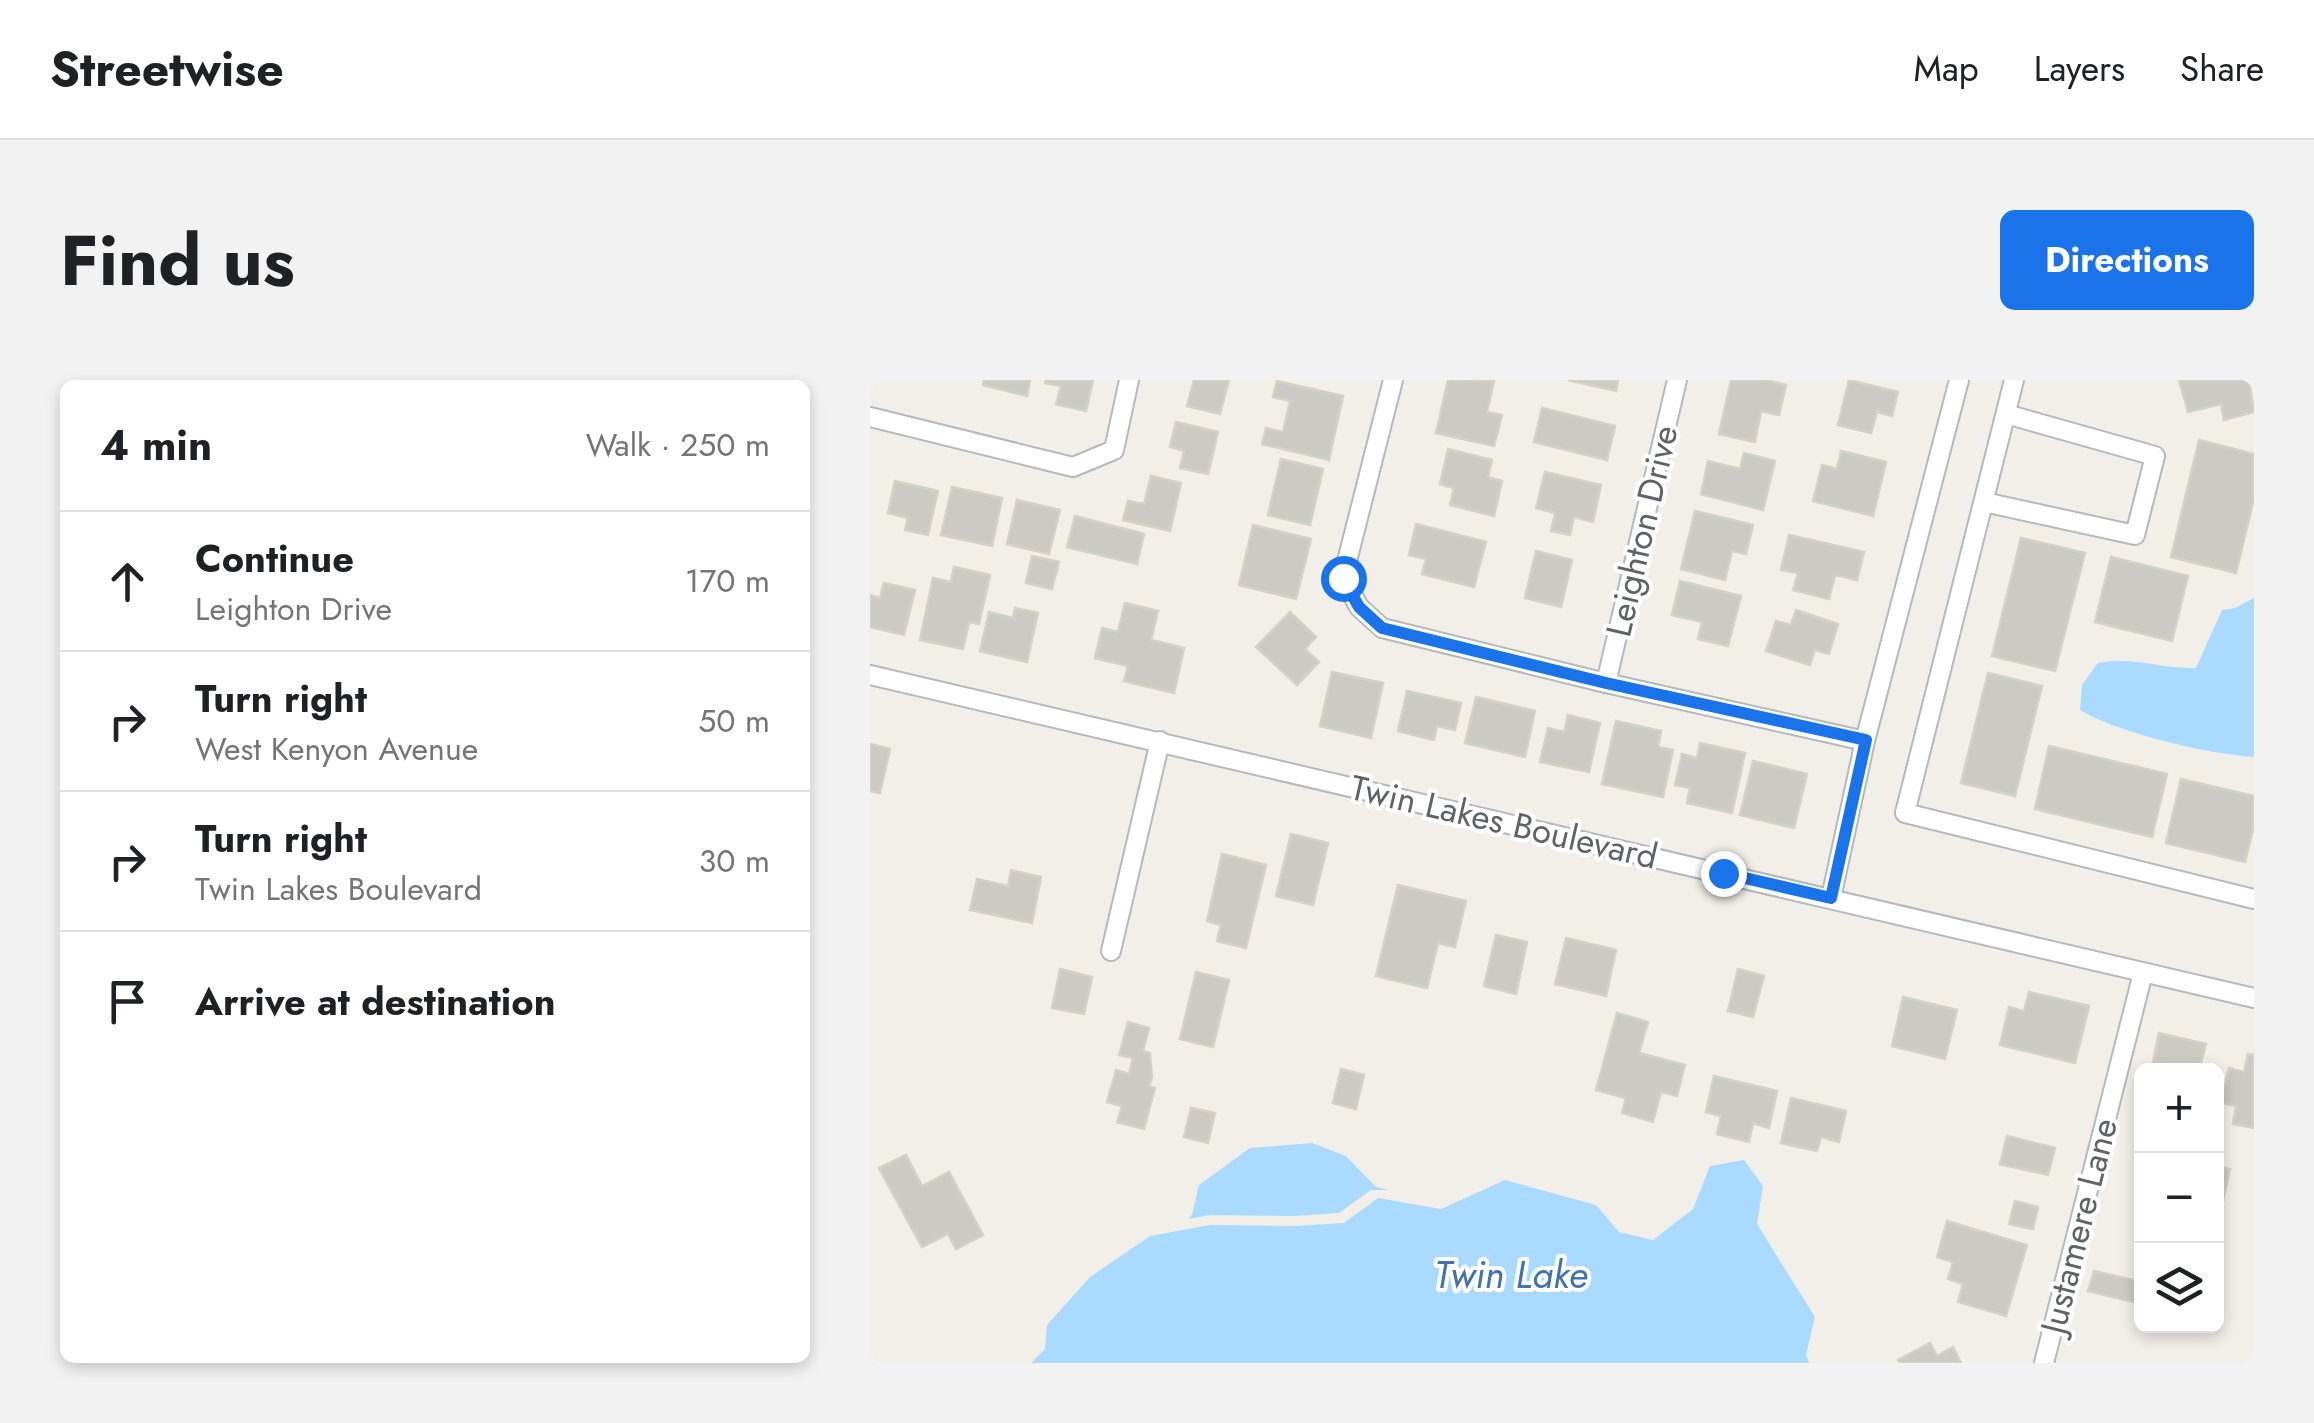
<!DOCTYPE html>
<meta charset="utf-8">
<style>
body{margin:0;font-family:Jost,sans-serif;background:#f2f2f2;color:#202124}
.controls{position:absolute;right:30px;bottom:30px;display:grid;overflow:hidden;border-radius:15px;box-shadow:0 5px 15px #0003}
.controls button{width:90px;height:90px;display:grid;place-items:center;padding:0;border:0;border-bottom:2px solid #e0e0e0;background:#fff;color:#202124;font:50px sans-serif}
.stop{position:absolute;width:30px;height:30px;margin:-22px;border:8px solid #1a73e8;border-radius:50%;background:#fff}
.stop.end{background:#1a73e8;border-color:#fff;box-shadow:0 2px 10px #0008}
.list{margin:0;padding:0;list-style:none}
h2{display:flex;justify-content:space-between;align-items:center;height:130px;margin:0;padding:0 40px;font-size:42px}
h2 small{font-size:32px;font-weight:400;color:#757577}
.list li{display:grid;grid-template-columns:65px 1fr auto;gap:30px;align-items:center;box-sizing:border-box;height:140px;padding:0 40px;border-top:2px solid #e0e0e0}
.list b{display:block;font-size:38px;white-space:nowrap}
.list p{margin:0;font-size:32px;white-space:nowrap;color:#757577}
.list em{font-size:32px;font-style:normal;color:#757577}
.icon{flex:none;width:55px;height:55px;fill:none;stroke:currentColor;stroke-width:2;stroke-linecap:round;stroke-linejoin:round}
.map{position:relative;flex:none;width:1384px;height:983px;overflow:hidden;border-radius:15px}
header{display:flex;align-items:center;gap:60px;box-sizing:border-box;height:140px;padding:0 50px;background:#fff;border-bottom:2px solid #e0e0e0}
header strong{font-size:48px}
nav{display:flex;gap:55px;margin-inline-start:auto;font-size:35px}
.intro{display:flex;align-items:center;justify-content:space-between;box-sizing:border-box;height:240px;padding:0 60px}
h1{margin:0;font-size:70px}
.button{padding:25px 45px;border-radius:15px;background:#1a73e8;color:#fff;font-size:35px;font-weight:700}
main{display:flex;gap:60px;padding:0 60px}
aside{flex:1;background:#fff;border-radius:15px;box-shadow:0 5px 15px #0003}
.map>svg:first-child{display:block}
.water{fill:#aadaff}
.building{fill:#cccac5;stroke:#d6d1c6;stroke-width:2.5}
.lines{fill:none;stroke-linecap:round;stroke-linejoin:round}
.street-casing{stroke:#b5b8bc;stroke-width:22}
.street{stroke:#fff;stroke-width:18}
.route{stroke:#1a73e8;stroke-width:12}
.labels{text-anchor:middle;stroke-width:8;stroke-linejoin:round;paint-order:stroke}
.street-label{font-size:35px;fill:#5f6368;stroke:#fff}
.water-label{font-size:38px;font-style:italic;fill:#4174aa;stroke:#fff}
</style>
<header>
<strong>Streetwise</strong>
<nav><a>Map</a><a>Layers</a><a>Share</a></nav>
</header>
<div class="intro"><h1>Find us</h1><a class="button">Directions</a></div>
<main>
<aside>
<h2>4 min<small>Walk · 250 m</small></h2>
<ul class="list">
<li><svg class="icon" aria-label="ahead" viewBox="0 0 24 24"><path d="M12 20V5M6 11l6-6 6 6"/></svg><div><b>Continue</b><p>Leighton Drive</p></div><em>170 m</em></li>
<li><svg class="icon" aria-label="right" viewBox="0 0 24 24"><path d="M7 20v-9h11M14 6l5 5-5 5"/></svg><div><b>Turn right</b><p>West Kenyon Avenue</p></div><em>50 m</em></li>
<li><svg class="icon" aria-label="right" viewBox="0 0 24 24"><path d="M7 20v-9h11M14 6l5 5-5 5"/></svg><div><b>Turn right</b><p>Twin Lakes Boulevard</p></div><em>30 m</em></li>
<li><svg class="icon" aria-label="arrive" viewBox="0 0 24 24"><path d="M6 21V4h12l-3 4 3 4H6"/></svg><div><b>Arrive at destination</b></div></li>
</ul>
</aside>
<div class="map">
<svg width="1384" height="983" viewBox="0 0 1384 983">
<rect width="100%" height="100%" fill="#f1efe8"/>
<!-- water -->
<g class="water">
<path d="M 1384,218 L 1384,377 C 1338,374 1248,353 1210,330 L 1212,305 L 1228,283 C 1262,276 1292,289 1326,288 L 1352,230 L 1365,228 Z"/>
<path d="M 442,763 L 476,776 L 506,807 L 519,810 L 501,810 L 469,833 L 425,836 L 340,835 L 318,839 L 322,835 L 329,805 L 380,768 Z"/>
<path d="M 874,780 L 893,806 L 887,844 L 945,937 L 936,975 L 939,983 L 161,983 L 175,969 L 177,945 L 220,897 L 280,856 L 340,845 L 426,846 L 474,843 L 508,818 L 571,829 L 635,800 L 726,825 L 749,852 L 783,860 L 823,829 L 840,786 Z"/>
</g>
<!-- building -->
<g class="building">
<path d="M 114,0 L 160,0 L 157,16 L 113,5 Z"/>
<path d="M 176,0 L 223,0 L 216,31 L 186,24 L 191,6 L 175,3 Z"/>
<path d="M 324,0 L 359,0 L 350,34 L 317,26 Z"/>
<path d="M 578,0 L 624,1 L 617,32 L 632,35 L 624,66 L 566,53 Z"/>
<path d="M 698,0 L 748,0 L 746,11 Z"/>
<path d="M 861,0 L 895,0 L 916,5 L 909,35 L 891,31 L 885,62 L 849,54 Z"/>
<path d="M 979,0 L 1028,12 L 1022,36 L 1007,32 L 1001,53 L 968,45 Z"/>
<path d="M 1309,0 L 1379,0 L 1384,32 L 1354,40 L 1351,24 L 1318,32 Z"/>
<path d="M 407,1 L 473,16 L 459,80 L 392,64 L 396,48 L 413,52 L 420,21 L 403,17 Z"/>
<path d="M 672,28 L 745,46 L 737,80 L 664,62 Z"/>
<path d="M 306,42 L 348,52 L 338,94 L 310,88 L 314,71 L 300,67 Z"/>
<path d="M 1329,60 L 1384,74 L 1384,118 L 1366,193 L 1301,177 Z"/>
<path d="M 578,69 L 622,80 L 618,97 L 632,101 L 624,136 L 580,125 L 584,108 L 570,104 Z"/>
<path d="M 971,71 L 1016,82 L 1003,136 L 943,121 L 952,85 L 967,89 Z"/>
<path d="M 874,73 L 905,81 L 893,130 L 831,114 L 838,81 L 870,89 Z"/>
<path d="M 411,79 L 453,89 L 440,145 L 398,135 Z"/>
<path d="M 675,92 L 731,105 L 723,142 L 704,137 L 700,155 L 681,151 L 685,133 L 666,128 Z"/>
<path d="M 281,96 L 311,103 L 300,151 L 253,140 L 258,121 L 274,124 Z"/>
<path d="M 25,101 L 68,111 L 58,155 L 35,150 L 38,138 L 18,133 Z"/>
<path d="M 82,107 L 132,118 L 122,166 L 71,155 Z"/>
<path d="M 147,120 L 190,130 L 179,174 L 137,164 Z"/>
<path d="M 825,131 L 883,145 L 876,174 L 862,171 L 855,200 L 811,189 Z"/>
<path d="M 205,136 L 274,154 L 267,184 L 197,167 Z"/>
<path d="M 546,144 L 616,162 L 604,207 L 552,194 L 556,179 L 539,175 Z"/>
<path d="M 383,145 L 441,159 L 426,219 L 369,205 Z"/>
<path d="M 919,155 L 994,172 L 987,200 L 965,195 L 959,219 L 923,210 L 928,193 L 911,190 Z"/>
<path d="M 1151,158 L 1215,173 L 1185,291 L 1122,276 Z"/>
<path d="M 666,171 L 702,180 L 691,227 L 655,218 Z"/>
<path d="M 162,176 L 189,182 L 182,209 L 156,203 Z"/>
<path d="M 1241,177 L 1318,196 L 1302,261 L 1225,242 Z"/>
<path d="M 84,187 L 120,195 L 109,244 L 99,242 L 93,269 L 50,260 L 63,198 L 81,202 Z"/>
<path d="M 810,201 L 871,216 L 858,266 L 828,259 L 832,242 L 802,235 Z"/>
<path d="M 14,203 L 45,210 L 34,255 L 0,247 L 0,215 L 10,218 Z"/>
<path d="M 255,223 L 288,231 L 281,260 L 314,268 L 304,313 L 254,301 L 258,286 L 225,278 L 232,248 L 248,252 Z"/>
<path d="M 145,228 L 168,233 L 157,282 L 110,271 L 119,232 L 143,238 Z"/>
<path d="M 926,230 L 968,244 L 959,274 L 945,270 L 940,285 L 896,271 L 906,241 L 921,245 Z"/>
<path d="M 420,232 L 446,257 L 435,269 L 449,282 L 427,305 L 386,267 Z"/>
<path d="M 462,292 L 513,303 L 501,358 L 450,346 Z"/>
<path d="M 1118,293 L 1172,306 L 1145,416 L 1091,403 Z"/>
<path d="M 537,311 L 591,323 L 585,350 L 567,346 L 564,360 L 528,351 Z"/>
<path d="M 606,317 L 665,331 L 655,377 L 595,363 Z"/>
<path d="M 698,335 L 730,343 L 719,392 L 670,382 L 678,348 L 694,352 Z"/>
<path d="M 746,341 L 791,351 L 788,367 L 803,370 L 793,417 L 732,404 Z"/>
<path d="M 830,363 L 875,373 L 862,433 L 817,423 L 820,408 L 805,405 L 812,374 L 827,378 Z"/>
<path d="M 0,364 L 20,369 L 10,413 L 0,411 Z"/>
<path d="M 1179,366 L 1297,394 L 1282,457 L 1165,429 Z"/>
<path d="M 883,381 L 937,394 L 924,448 L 870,435 Z"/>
<path d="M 1311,399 L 1384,416 L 1384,445 L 1375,482 L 1296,463 Z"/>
<path d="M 421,454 L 458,463 L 443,525 L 406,516 Z"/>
<path d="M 352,474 L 396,485 L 376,568 L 347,561 L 351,545 L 337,541 Z"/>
<path d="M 141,490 L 171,497 L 162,543 L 100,530 L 107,499 L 138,506 Z"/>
<path d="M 528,505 L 596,521 L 585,567 L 568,563 L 557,608 L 506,596 Z"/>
<path d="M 626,555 L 657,562 L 646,614 L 614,606 Z"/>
<path d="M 696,558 L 746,570 L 736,616 L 685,604 Z"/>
<path d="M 190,589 L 222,597 L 214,634 L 182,628 Z"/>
<path d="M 868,589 L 894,596 L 883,637 L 858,631 Z"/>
<path d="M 326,592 L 359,600 L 343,667 L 310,659 Z"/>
<path d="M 1159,612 L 1219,626 L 1205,683 L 1130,665 L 1139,627 L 1154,631 Z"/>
<path d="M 1033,617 L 1087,630 L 1075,679 L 1022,666 Z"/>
<path d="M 747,633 L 778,642 L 769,673 L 815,685 L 807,716 L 791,712 L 783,742 L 752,733 L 756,718 L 726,710 Z"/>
<path d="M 258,642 L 279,648 L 273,671 L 280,673 L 282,697 L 279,706 L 285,708 L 274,749 L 247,742 L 252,726 L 237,722 L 246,690 L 259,694 L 263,678 L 249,675 Z"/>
<path d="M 1289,653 L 1336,664 L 1329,691 L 1297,691 L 1298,686 L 1283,682 Z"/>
<path d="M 1378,674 L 1384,675 L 1384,748 L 1363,744 L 1366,726 L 1351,723 L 1359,688 L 1374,692 Z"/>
<path d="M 471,689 L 494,695 L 486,729 L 463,723 Z"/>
<path d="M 844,696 L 907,711 L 899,748 L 883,743 L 879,762 L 847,754 L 851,736 L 836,732 Z"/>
<path d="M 921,718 L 976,731 L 969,762 L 951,757 L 947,771 L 911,763 Z"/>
<path d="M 321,728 L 345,733 L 338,763 L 314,757 Z"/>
<path d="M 1137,756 L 1185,768 L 1178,795 L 1130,784 Z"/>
<path d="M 36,775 L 52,806 L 79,792 L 113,855 L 86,869 L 78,854 L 52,867 L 9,788 Z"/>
<path d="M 1346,786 L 1360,789 L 1346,853 Z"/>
<path d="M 1145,821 L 1168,827 L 1163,849 L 1139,844 Z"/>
<path d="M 1077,841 L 1157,865 L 1136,936 L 1088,922 L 1093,904 L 1078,899 L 1083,882 L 1067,877 Z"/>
<path d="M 1224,891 L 1272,902 L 1272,924 L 1218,911 Z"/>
<path d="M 1060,963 L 1067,976 L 1083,967 L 1091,983 L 1030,983 L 1028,980 Z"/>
</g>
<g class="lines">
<defs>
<g id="street">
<path d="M 523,0 L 473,197 L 489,227 L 512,248 L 736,303 L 807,0"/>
<path d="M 1144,0 L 1035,433 L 1384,519"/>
<path d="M 0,37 L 203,87 L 244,70 L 259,0"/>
<path d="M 1114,122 L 1265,155 L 1285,76 L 1136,34"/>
<path d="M 0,295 L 1384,618"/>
<path d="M 736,303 L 995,361"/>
<path d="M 961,518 L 995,361 L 1089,0"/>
<path d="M 241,571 L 290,361"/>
<path d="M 1174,983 L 1273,593"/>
</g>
</defs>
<!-- street casing -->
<use href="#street" class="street-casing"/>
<!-- street -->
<use href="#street" class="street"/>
</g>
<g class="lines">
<!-- route -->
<path class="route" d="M 473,198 L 489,227 L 512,248 L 736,303 L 996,360 L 961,518 L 853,493"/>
</g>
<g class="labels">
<!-- street labels -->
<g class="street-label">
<text transform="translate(772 151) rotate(-77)" y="12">Leighton Drive</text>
<text transform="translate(634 442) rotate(13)" y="12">Twin Lakes Boulevard</text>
<text transform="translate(1209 846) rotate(-76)" y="12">Justamere Lane</text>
</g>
<!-- water labels -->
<g class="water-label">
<text x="641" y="908">Twin Lake</text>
</g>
</g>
</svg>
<div class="controls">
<button>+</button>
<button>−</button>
<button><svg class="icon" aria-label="layers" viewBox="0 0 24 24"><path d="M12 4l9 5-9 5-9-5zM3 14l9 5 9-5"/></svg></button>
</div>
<div class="stop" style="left:473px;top:198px"></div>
<div class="stop end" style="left:853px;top:493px"></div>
</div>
</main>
